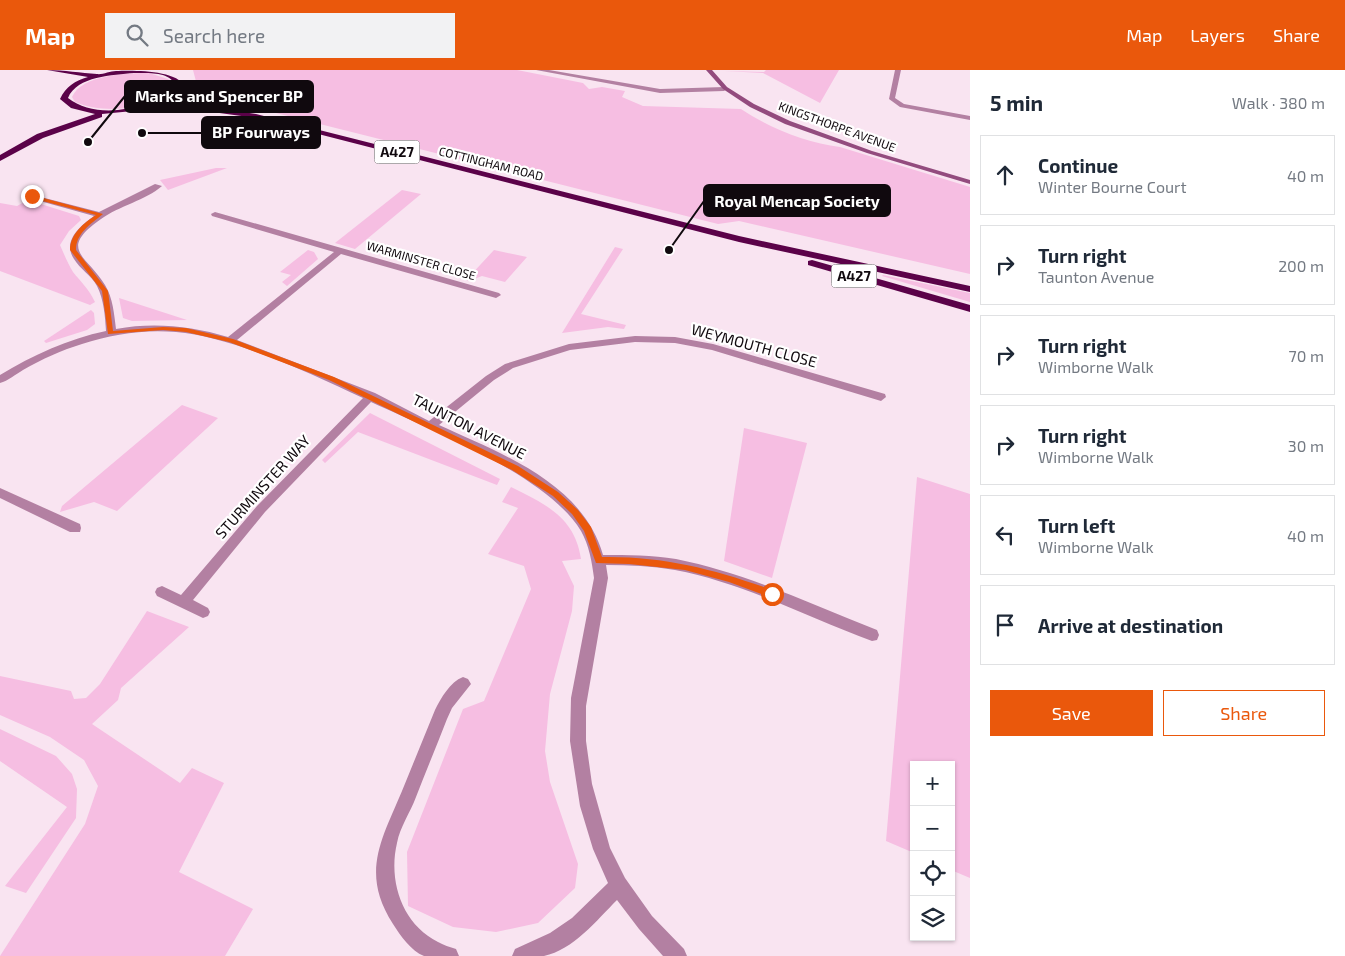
<!DOCTYPE html>
<meta charset="utf-8">
<style>
body{margin:0;font-family:"Exo 2",sans-serif;background:#f2f2f3;color:#1f2937}
.controls{position:absolute;right:15px;bottom:15px;display:grid;overflow:hidden;border-radius:0px;box-shadow:0 1px 4px #0004}
.controls button{width:45px;height:45px;display:grid;place-items:center;padding:0;border:0;border-bottom:1px solid #e0e1e3;background:#fff;color:#1f2937;font:25px sans-serif}
.stop{position:absolute;width:15px;height:15px;margin:-11px;border:4px solid #ea580c;border-radius:50%;background:#fff}
.stop.end{background:#ea580c;border-color:#fff;box-shadow:0 1px 5px #0008}
.list{margin:0;padding:0;list-style:none}
h2{display:flex;justify-content:space-between;align-items:center;height:65px;margin:0;padding:0 20px;font-size:21px}
h2 small{font-size:16px;font-weight:400;color:#747a83}
.list li{display:grid;grid-template-columns:32px 1fr auto;gap:15px;align-items:center;box-sizing:border-box;height:80px;margin:0 10px 10px;padding:0 10px;border:1px solid #e0e1e3;border-radius:0px}
.list b{display:block;font-size:19px;white-space:nowrap}
.list p{margin:0;font-size:16px;white-space:nowrap;color:#747a83}
.list em{font-size:16px;font-style:normal;color:#747a83}
.actions{display:flex;gap:10px;padding:15px 20px}
.actions a{flex:1;padding:11px 0;border:1px solid #ea580c;border-radius:0px;text-align:center;font-size:18px;color:#ea580c}
.actions .main{background:#ea580c;color:#fff}
.icon{flex:none;width:28px;height:28px;fill:none;stroke:currentColor;stroke-width:2;stroke-linecap:round;stroke-linejoin:round}
.map{position:relative;flex:none;width:970px;height:886px;overflow:hidden}
header{display:flex;align-items:center;gap:30px;box-sizing:border-box;height:70px;padding:0 25px;background:#ea580c;color:#fff}
header strong{font-size:24px}
nav{display:flex;gap:28px;margin-inline-start:auto;font-size:18px}
.search{width:350px;height:45px;background:#f2f2f3;display:flex;align-items:center;gap:12px;box-sizing:border-box;padding:0 18px;border-radius:0px;color:#747a83;font-size:19px}
main{display:flex}
aside{flex:1;background:#fff}
.map>svg:first-child{display:block}
.green{fill:#f6bee2}
.lines{fill:none;stroke-linecap:round;stroke-linejoin:round}
.street{fill:#b380a2;fill-rule:evenodd}
.secondary{fill:#934b7e;fill-rule:evenodd}
.highway{fill:#5b0249;fill-rule:evenodd}
.route{fill:#ea580c}
.labels{text-anchor:middle;stroke-width:4.5;stroke-linejoin:round;paint-order:stroke}
.far-street-label{font-size:12px;fill:#10090e;stroke:#fff}
.shield{fill:#fff;stroke:#585356;stroke-width:1}
.shield-label{font-size:14px;font-weight:bold;fill:#10090e}
.street-label{font-size:15px;fill:#10090e;stroke:#fff}
.leader{fill:none;stroke:#10090e;stroke-width:2}
.callout-dot{fill:#10090e;stroke:#fff;stroke-width:2}
.callout{fill:#10090e;stroke:#10090e;stroke-width:2}
.callout-label{font-size:16px;text-anchor:middle;font-weight:bold;fill:#fff}
</style>
<header>
<strong>Map</strong>
<div class="search"><svg class="icon" aria-label="search" viewBox="0 0 24 24"><circle cx="10" cy="10" r="6"/><path d="M15 15l6 6"/></svg>Search here</div>
<nav><a>Map</a><a>Layers</a><a>Share</a></nav>
</header>
<main>
<div class="map">
<svg width="970" height="886" viewBox="0 0 970 886">
<rect width="100%" height="100%" fill="#f9e4f1"/>
<!-- green -->
<g class="green">
<path d="M 193,0 L 517,0 L 583,13 L 589,19 L 602,17 L 625,21 L 622,27 L 643,36 L 741,39 C 769,58 807,73 840,77 L 970,117 L 970,204 L 739,151 L 718,154 L 208,26 L 198,19 Z"/>
<path d="M 766,0 L 839,0 L 820,33 L 763,3 L 724,1 L 764,2 Z"/>
<path d="M 149,3 L 168,9 L 172,13 L 172,18 C 152,41 102,44 75,32 L 72,27 C 82,4 129,3 149,3 Z"/>
<path d="M 216,98 L 227,98 L 168,120 L 160,110 Z"/>
<path d="M 402,120 L 421,124 L 355,179 L 335,173 Z"/>
<path d="M 28,130 L 79,146 L 81,150 L 69,161 L 60,175 C 64,184 68,194 73,202 C 81,212 89,219 95,232 L 90,235 L 0,201 L 0,133 L 17,136 Z"/>
<path d="M 615,177 L 623,179 L 581,244 L 626,255 L 624,259 L 608,257 L 562,263 Z"/>
<path d="M 308,180 L 314,182 L 318,189 L 287,216 L 282,212 L 291,205 L 280,202 Z"/>
<path d="M 494,180 L 527,187 L 505,212 L 482,206 L 469,211 L 452,206 L 455,204 L 468,208 Z"/>
<path d="M 883,205 L 970,223 L 970,232 L 882,206 Z"/>
<path d="M 119,228 L 187,250 L 132,251 L 123,248 Z"/>
<path d="M 91,240 L 94,243 L 95,254 L 87,260 L 46,273 L 44,271 Z"/>
<path d="M 182,335 L 218,348 L 117,441 L 94,432 L 60,442 L 62,436 Z"/>
<path d="M 370,343 L 500,409 L 497,415 L 358,362 L 325,393 L 322,390 Z"/>
<path d="M 744,358 L 807,373 L 772,508 L 724,491 Z"/>
<path d="M 917,407 L 970,424 L 970,808 L 951,800 L 951,695 L 914,695 L 914,783 L 886,771 Z"/>
<path d="M 511,417 C 545,434 575,447 581,489 L 562,491 L 574,516 L 572,541 L 550,624 L 545,681 L 550,712 L 578,794 L 575,818 L 538,853 L 496,862 L 453,857 L 408,836 L 407,782 L 463,639 L 484,631 L 531,519 L 524,496 L 488,484 L 518,438 L 502,432 Z"/>
<path d="M 147,541 L 189,557 L 121,618 L 118,630 L 92,654 L 180,713 L 192,698 L 224,713 L 179,802 L 253,839 L 225,886 L 0,886 L 85,754 L 98,716 L 84,690 L 50,667 L 0,645 L 0,606 L 71,621 L 74,629 L 86,628 L 100,614 Z"/>
<path d="M 0,659 L 56,686 L 72,704 L 77,719 L 76,748 L 26,823 L 5,816 L 67,737 L 0,691 Z"/>
</g>
<g class="lines">
<!-- street -->
<g class="street">
<path d="M 536,0 L 549,0 L 660,19 L 724,17 L 727,19 L 724,21 L 660,23 Z"/>
<path d="M 895,0 L 901,0 L 895,28 L 904,34 L 970,46 L 970,50 L 900,37 L 889,29 Z"/>
<path d="M 155,114 L 162,116 C 146,130 119,136 101,149 C 57,180 87,185 105,215 C 113,228 114,244 116,259 C 154,252 191,256 228,267 L 334,182 L 212,146 L 211,144 L 215,142 L 499,223 L 501,225 L 496,228 L 341,184 L 237,270 L 375,323 L 429,351 L 486,306 L 505,294 L 569,274 L 635,266 L 675,267 L 713,274 L 885,324 L 886,327 L 881,331 L 712,280 L 675,273 L 635,272 L 570,280 L 513,298 L 494,310 L 439,355 C 500,383 583,413 603,485 C 628,485 652,485 676,489 C 746,503 811,534 877,560 L 879,565 L 877,570 L 872,571 C 807,547 744,513 675,500 C 652,496 629,495 606,495 L 608,508 L 586,636 L 586,671 L 592,714 L 610,778 L 625,808 L 652,846 L 684,879 L 687,886 L 663,886 L 639,859 L 617,830 C 597,850 573,880 544,886 C 534,886 522,886 512,886 L 515,879 L 550,863 L 572,848 L 608,813 L 593,779 L 580,736 L 570,671 L 571,628 L 594,508 C 592,492 589,475 581,461 C 547,405 431,360 371,332 L 265,442 L 193,530 L 208,538 L 210,542 L 208,546 L 203,548 L 157,526 L 155,522 L 157,518 L 162,516 L 181,525 L 257,436 L 363,328 C 310,303 233,267 176,262 C 145,259 112,264 82,274 C 62,280 42,289 23,300 C 16,304 8,311 0,313 L 0,305 C 33,285 68,269 106,261 C 105,246 104,230 97,216 C 91,205 80,199 74,189 C 62,171 80,156 94,146 L 29,128 L 29,124 L 99,142 Z"/>
<path d="M 0,418 L 80,454 L 81,458 L 80,462 L 70,462 L 0,428 Z"/>
<path d="M 463,607 L 468,609 L 471,614 L 452,638 L 447,649 C 437,675 426,701 416,727 C 410,743 400,757 397,773 C 388,811 402,854 438,872 C 443,875 450,877 456,879 L 459,886 C 449,886 434,886 424,886 C 411,881 400,865 393,854 C 360,803 382,769 402,721 C 413,694 424,667 435,640 C 441,628 450,612 463,607 Z"/>
</g>
<!-- secondary -->
<path class="secondary" d="M 706,0 L 712,0 L 727,17 L 754,34 L 790,51 L 872,81 L 970,110 L 970,114 L 867,83 L 785,54 L 750,37 L 723,19 Z"/>
<!-- highway -->
<g class="highway">
<path d="M 47,0 C 64,0 81,3 97,4 C 102,5 110,1 116,1 C 132,0 178,0 184,16 L 173,26 L 157,34 L 197,35 L 256,44 L 739,166 L 970,216 L 970,222 L 739,172 L 256,48 L 183,38 L 153,39 L 102,44 L 102,47 L 43,68 L 0,91 L 0,85 L 37,64 L 95,44 L 71,38 L 60,29 C 66,16 75,11 88,7 ZM 134,3 C 148,3 170,1 176,16 C 151,39 97,51 68,28 C 77,6 113,5 134,3 Z"/>
<path d="M 812,190 L 970,235 L 970,242 L 808,195 L 808,191 Z"/>
</g>
</g>
<!-- route -->
<path class="route" d="M 32,125 L 103,144 C 91,154 76,163 76,180 L 108,221 L 113,261 L 163,257 L 186,258 L 233,269 L 334,307 L 518,396 L 558,422 L 578,440 L 591,457 L 602,487 C 665,486 717,500 775,521 L 775,527 L 772,528 L 729,512 L 685,500 L 629,494 L 596,493 L 584,461 L 572,444 L 553,426 L 512,400 L 329,310 L 229,272 L 186,262 L 163,260 L 108,264 L 102,221 L 70,180 C 70,164 84,153 96,145 L 31,128 Z"/>
<g class="labels">
<!-- far-street labels -->
<g class="far-street-label">
<text transform="translate(837 57) rotate(20)" y="4">KINGSTHORPE AVENUE</text>
<text transform="translate(491 94) rotate(14)" y="4">COTTINGHAM ROAD</text>
<text transform="translate(421 191) rotate(16)" y="4">WARMINSTER CLOSE</text>
</g>
<!-- shield labels -->
<g class="shield">
<rect x="374.5" y="70.5" width="45" height="23" rx="4"/>
<rect x="831.5" y="194.5" width="45" height="23" rx="4"/>
</g>
<g class="shield-label">
<text x="397" y="87">A427</text>
<text x="854" y="211">A427</text>
</g>
<!-- street labels -->
<g class="street-label">
<text transform="translate(754 276) rotate(15)" y="5">WEYMOUTH CLOSE</text>
<text transform="translate(469 357) rotate(27)" y="5">TAUNTON AVENUE</text>
<text transform="translate(263 417) rotate(-48)" y="5">STURMINSTER WAY</text>
</g>
</g>
<!-- callouts -->
<path class="leader" d="M88 72L125 26M142 63L202 63M669 180L704 131"/>
<g class="callout-dot">
<circle cx="88" cy="72" r="5"/>
<circle cx="142" cy="63" r="5"/>
<circle cx="669" cy="180" r="5"/>
</g>
<g class="callout">
<rect x="125" y="11" width="188" height="31" rx="5"/>
<rect x="202" y="47" width="118" height="31" rx="5"/>
<rect x="704" y="115" width="186" height="31" rx="5"/>
</g>
<g class="callout-label">
<text x="219" y="32">Marks and Spencer BP</text>
<text x="261" y="68">BP Fourways</text>
<text x="797" y="137">Royal Mencap Society</text>
</g>
</svg>
<div class="controls">
<button>+</button>
<button>−</button>
<button><svg class="icon" aria-label="locate" viewBox="0 0 24 24"><circle cx="12" cy="12" r="6"/><path d="M12 2v4M12 18v4M2 12h4M18 12h4"/></svg></button>
<button><svg class="icon" aria-label="layers" viewBox="0 0 24 24"><path d="M12 4l9 5-9 5-9-5zM3 14l9 5 9-5"/></svg></button>
</div>
<div class="stop" style="left:772px;top:524px"></div>
<div class="stop end" style="left:32px;top:126px"></div>
</div>
<aside>
<h2>5 min<small>Walk · 380 m</small></h2>
<ul class="list">
<li><svg class="icon" aria-label="ahead" viewBox="0 0 24 24"><path d="M12 20V5M6 11l6-6 6 6"/></svg><div><b>Continue</b><p>Winter Bourne Court</p></div><em>40 m</em></li>
<li><svg class="icon" aria-label="right" viewBox="0 0 24 24"><path d="M7 20v-9h11M14 6l5 5-5 5"/></svg><div><b>Turn right</b><p>Taunton Avenue</p></div><em>200 m</em></li>
<li><svg class="icon" aria-label="right" viewBox="0 0 24 24"><path d="M7 20v-9h11M14 6l5 5-5 5"/></svg><div><b>Turn right</b><p>Wimborne Walk</p></div><em>70 m</em></li>
<li><svg class="icon" aria-label="right" viewBox="0 0 24 24"><path d="M7 20v-9h11M14 6l5 5-5 5"/></svg><div><b>Turn right</b><p>Wimborne Walk</p></div><em>30 m</em></li>
<li><svg class="icon" aria-label="left" viewBox="0 0 24 24"><path d="M17 20v-9H6M10 6l-5 5 5 5"/></svg><div><b>Turn left</b><p>Wimborne Walk</p></div><em>40 m</em></li>
<li><svg class="icon" aria-label="arrive" viewBox="0 0 24 24"><path d="M6 21V4h12l-3 4 3 4H6"/></svg><div><b>Arrive at destination</b></div></li>
</ul>
<div class="actions"><a class="main">Save</a><a>Share</a></div>
</aside>
</main>
